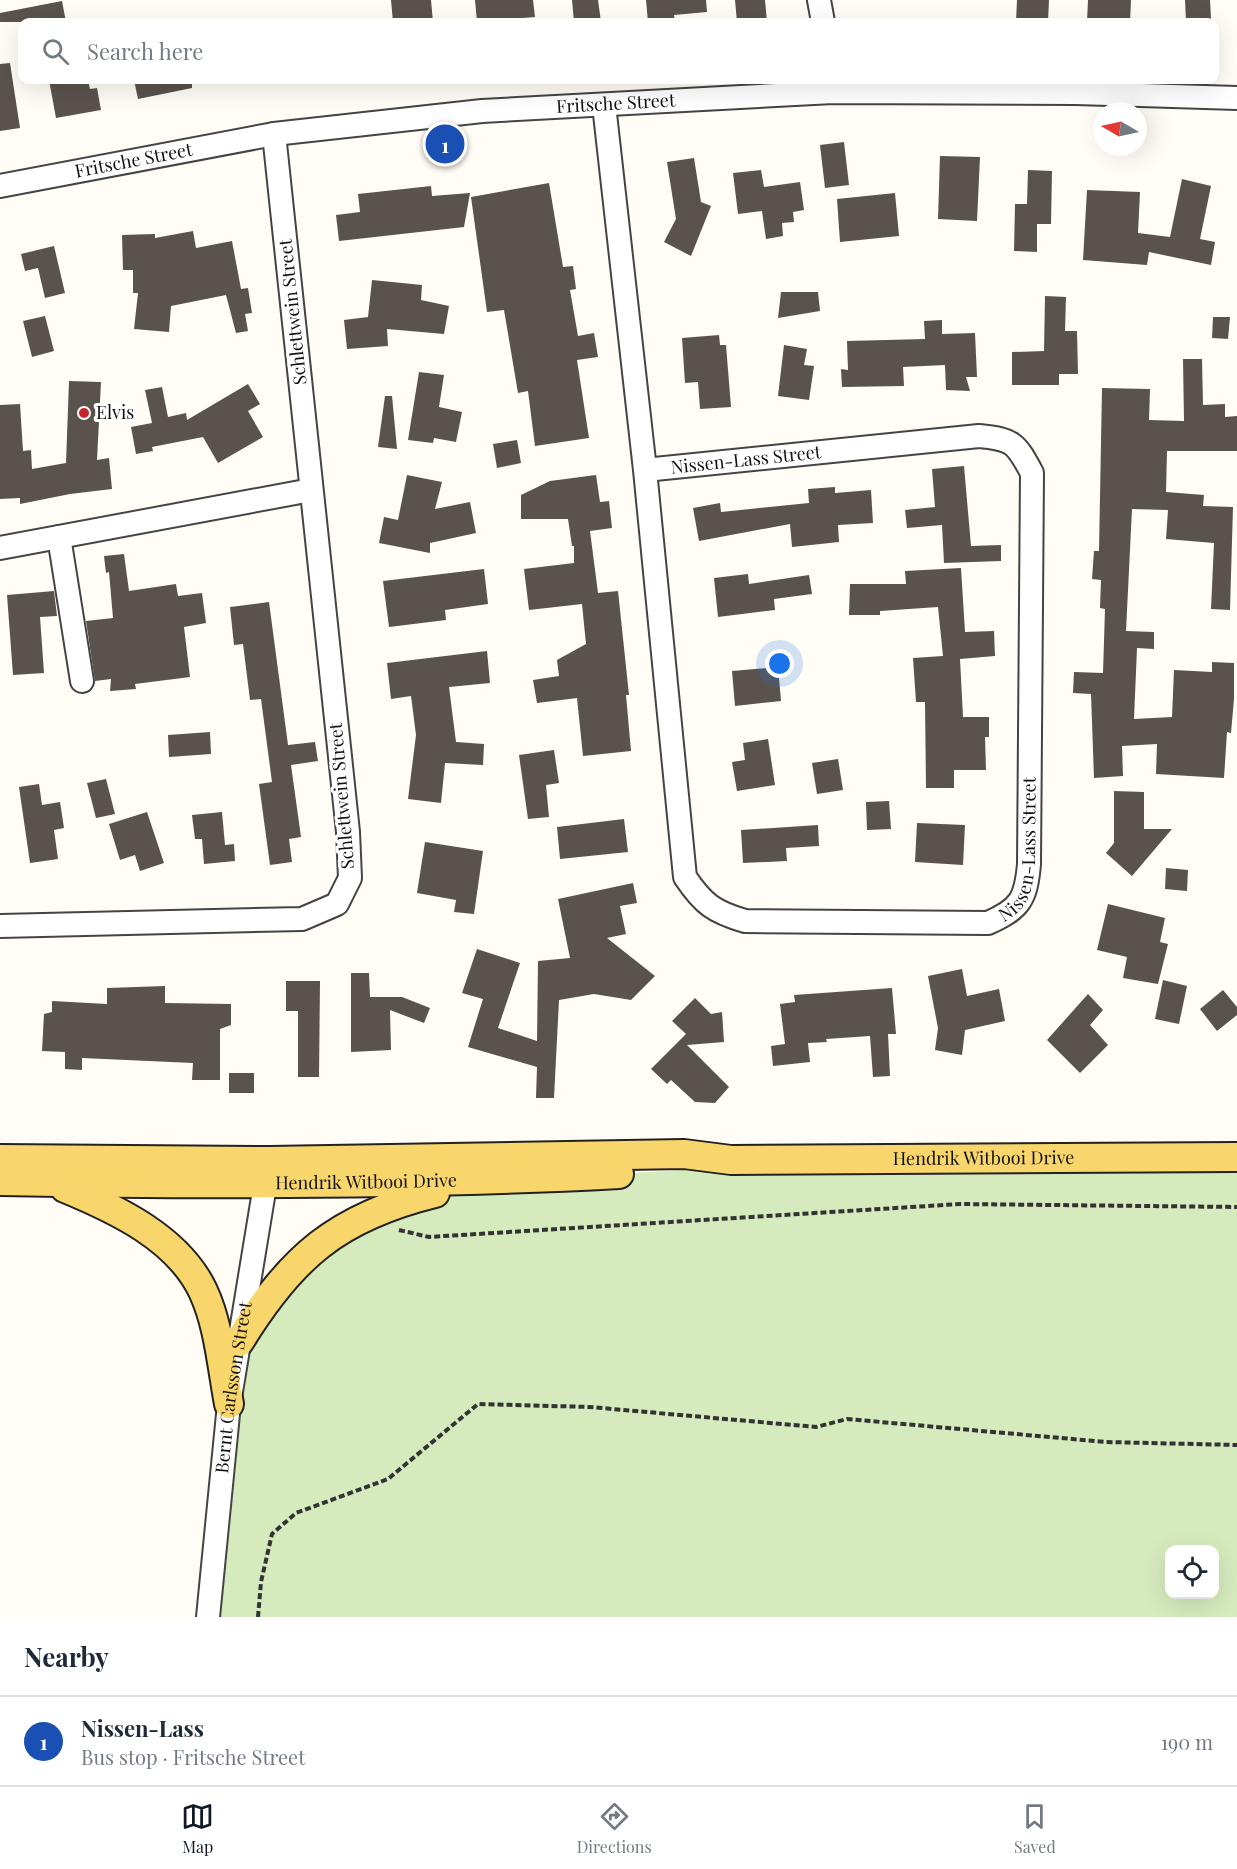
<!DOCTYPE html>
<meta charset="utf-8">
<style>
body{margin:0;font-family:"Playfair Display",serif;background:#f2f2f3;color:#1f2937}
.controls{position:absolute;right:18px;bottom:18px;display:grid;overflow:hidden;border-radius:12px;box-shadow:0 6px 24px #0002}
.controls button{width:54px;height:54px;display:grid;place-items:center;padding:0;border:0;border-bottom:2px solid #e0e1e3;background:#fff;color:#1f2937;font:30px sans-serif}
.compass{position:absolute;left:1093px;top:102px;width:54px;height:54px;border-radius:50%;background:#fff;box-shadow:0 6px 24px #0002;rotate:279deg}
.you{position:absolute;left:780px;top:664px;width:21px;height:21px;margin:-15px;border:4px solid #fff;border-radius:50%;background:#1a73e8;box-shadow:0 0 0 9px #1a73e833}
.badge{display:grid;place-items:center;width:39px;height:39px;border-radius:50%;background:#111827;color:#fff;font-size:20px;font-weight:700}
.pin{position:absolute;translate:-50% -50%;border:3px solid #fff;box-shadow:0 2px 6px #0006}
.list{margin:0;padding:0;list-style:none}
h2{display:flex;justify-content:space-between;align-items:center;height:78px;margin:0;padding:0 24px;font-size:26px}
h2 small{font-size:20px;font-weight:400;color:#747a83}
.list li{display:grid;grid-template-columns:39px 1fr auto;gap:18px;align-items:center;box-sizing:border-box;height:90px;padding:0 24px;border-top:2px solid #e0e1e3}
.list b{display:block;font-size:22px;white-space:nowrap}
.list p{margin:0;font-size:20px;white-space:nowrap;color:#747a83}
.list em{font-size:20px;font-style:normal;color:#747a83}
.icon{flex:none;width:33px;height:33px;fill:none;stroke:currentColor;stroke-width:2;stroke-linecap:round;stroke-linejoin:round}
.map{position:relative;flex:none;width:1237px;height:1617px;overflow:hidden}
.search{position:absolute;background:#fff;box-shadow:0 6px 24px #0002;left:18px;right:18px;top:18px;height:66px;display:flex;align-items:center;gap:15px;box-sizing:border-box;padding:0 21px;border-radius:12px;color:#747a83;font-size:22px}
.sheet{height:168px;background:#fff}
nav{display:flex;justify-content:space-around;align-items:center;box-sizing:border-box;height:84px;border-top:2px solid #e0e1e3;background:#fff;font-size:16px;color:#747a83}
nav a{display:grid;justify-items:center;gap:3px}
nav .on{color:#111827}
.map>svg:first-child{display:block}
.green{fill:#d5ebbd;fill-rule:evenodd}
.building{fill:#5a524d}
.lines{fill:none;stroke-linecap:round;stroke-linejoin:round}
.minor-casing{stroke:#444;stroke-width:26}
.major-casing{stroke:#222;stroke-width:32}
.path{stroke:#333;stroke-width:4;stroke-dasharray:6 3;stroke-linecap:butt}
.minor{stroke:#fff;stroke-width:22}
.major{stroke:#f9d66b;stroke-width:28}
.poi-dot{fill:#c4262e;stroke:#fff;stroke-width:2}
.labels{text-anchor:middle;stroke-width:6;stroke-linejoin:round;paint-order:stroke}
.street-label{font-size:18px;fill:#111;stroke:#fff}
.poi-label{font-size:18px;fill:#111;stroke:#fff;text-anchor:start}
</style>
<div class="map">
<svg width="1237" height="1617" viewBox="0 0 1237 1617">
<rect width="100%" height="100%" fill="#fffdf5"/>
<!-- green -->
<path class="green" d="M 1237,1157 L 1237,1617 L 209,1617 L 239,1342 L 323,1240 L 486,1181 L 686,1170 L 731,1160 ZM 1170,1550 L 1214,1550 L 1214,1594 L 1170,1594 Z"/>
<!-- building -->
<g class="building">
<path d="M 391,0 L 431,0 L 433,22 L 393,22 Z"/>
<path d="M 475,0 L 533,0 L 535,17 L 477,22 Z"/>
<path d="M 572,0 L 598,0 L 601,22 L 574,22 Z"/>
<path d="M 646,0 L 706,0 L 707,12 L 674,15 L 675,22 L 648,22 Z"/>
<path d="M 735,0 L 765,0 L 767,22 L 737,22 Z"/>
<path d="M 1017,0 L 1049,0 L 1048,22 L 1016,22 Z"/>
<path d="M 1088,0 L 1131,0 L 1130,22 L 1087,22 Z"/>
<path d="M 1185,0 L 1210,0 L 1211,19 L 1186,21 Z"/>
<path d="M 62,1 L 66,22 L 0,22 L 0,13 Z"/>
<path d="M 10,63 L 20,128 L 0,131 L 0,64 Z"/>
<path d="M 49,80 L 88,80 L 90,89 L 97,88 L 101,110 L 56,118 Z"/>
<path d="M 134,80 L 192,80 L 192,88 L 138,99 Z"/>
<path d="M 844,142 L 849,185 L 825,188 L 820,145 Z"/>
<path d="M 940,156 L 980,157 L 977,221 L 938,219 Z"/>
<path d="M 694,158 L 701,202 L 711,206 L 691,256 L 664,242 L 676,219 L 667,162 Z"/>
<path d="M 761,170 L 764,187 L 800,182 L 804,210 L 793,212 L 794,222 L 782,223 L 783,236 L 766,239 L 762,211 L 738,214 L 733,173 Z"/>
<path d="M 1028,170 L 1052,171 L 1051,224 L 1037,224 L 1037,252 L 1014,251 L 1015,204 L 1027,204 Z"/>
<path d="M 1182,179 L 1211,186 L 1200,239 L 1215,242 L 1211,265 L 1149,252 L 1147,265 L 1083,260 L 1087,190 L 1140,192 L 1138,233 L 1170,237 Z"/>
<path d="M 549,183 L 563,267 L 573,266 L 576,289 L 570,290 L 578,336 L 594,333 L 598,357 L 577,360 L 589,438 L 535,446 L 528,391 L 518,393 L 504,310 L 487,312 L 471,197 Z"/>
<path d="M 431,186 L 432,196 L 470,193 L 464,227 L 339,241 L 336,215 L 360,212 L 358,194 Z"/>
<path d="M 895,193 L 899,236 L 840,242 L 837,199 Z"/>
<path d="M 193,231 L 196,248 L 232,241 L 241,289 L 248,288 L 252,313 L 245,314 L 248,331 L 236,333 L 226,295 L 171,306 L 169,332 L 134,329 L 138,293 L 133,293 L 133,270 L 123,270 L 122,235 L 155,234 L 155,238 Z"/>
<path d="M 54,246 L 65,293 L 45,298 L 38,268 L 25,271 L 21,254 Z"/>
<path d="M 372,280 L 422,285 L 421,300 L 449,306 L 444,334 L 387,329 L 388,346 L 347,349 L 344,320 L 368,317 Z"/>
<path d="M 781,292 L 818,292 L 820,311 L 778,318 Z"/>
<path d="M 1045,296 L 1066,297 L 1065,331 L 1077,331 L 1078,374 L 1059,374 L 1059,385 L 1012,385 L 1012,352 L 1044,351 Z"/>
<path d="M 45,316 L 54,351 L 32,357 L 23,321 Z"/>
<path d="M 1213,317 L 1230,317 L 1228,339 L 1212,338 Z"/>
<path d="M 942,320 L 942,334 L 975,333 L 977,377 L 966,377 L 970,391 L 946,390 L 945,365 L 903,367 L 904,386 L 842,387 L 841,369 L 848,370 L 847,341 L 925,339 L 924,321 Z"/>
<path d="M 719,335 L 720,345 L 726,345 L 731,407 L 700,409 L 698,382 L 685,383 L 682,338 Z"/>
<path d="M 784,345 L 807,349 L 804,365 L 814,366 L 809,400 L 778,396 Z"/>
<path d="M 1183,359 L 1202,359 L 1203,405 L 1225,404 L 1225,417 L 1237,416 L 1237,451 L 1167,451 L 1166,492 L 1204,495 L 1203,506 L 1233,507 L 1230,610 L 1211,609 L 1214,543 L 1166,539 L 1168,510 L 1132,509 L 1126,631 L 1154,632 L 1154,649 L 1137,648 L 1134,719 L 1172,717 L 1174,670 L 1212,672 L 1212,662 L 1234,663 L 1234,699 L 1231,733 L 1227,732 L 1224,778 L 1156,774 L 1157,744 L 1122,746 L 1123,776 L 1094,778 L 1091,694 L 1073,693 L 1074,672 L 1103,673 L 1105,609 L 1100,608 L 1101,580 L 1092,579 L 1094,551 L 1099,551 L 1102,388 L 1150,389 L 1149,420 L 1184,421 Z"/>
<path d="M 419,372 L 444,375 L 439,407 L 462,412 L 456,442 L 434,438 L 433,443 L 408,440 Z"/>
<path d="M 69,381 L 101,382 L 97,460 L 109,458 L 112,489 L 70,494 L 20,504 L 20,498 L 0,499 L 0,405 L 20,404 L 23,451 L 31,450 L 32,469 L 66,463 Z"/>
<path d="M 248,384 L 260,404 L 248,411 L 263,437 L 218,463 L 203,437 L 152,447 L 153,451 L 136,454 L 131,427 L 152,423 L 145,390 L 162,387 L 168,417 L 186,413 L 187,420 Z"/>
<path d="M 385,396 L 392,396 L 397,449 L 378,447 Z"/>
<path d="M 517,440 L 521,463 L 497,468 L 493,444 Z"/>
<path d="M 964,466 L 971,546 L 1001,545 L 1001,561 L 944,563 L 942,525 L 907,528 L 905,510 L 935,507 L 932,469 Z"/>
<path d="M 407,475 L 442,482 L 435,509 L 470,502 L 476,533 L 430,543 L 430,553 L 379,543 L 384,517 L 398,520 Z"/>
<path d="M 596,475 L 600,502 L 609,501 L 612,528 L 590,531 L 598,593 L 618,591 L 629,695 L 626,695 L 631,751 L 583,756 L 577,698 L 537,703 L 533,680 L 559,676 L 557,660 L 586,644 L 582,604 L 529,610 L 524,569 L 574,563 L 574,546 L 572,546 L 568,519 L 521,519 L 521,495 L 550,481 Z"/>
<path d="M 835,487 L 835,493 L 871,490 L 873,523 L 838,525 L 839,542 L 792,547 L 790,524 L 699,541 L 693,508 L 720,503 L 721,512 L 809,503 L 808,489 Z"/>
<path d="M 124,554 L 129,591 L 176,584 L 178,596 L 202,593 L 206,623 L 184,627 L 190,677 L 135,684 L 136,689 L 110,691 L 111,679 L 95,681 L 86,621 L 113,618 L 109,572 L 106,573 L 104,556 Z"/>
<path d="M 961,568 L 965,632 L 994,631 L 995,656 L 960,659 L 963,717 L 989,717 L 989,737 L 985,737 L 986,770 L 954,770 L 954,788 L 926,788 L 925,702 L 916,702 L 913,658 L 943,656 L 938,607 L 880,611 L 880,615 L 849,615 L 850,584 L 906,584 L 905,571 Z"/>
<path d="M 484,569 L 488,604 L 445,610 L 446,620 L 389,627 L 383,581 Z"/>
<path d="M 748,574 L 749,584 L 809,575 L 812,594 L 774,599 L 775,610 L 718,617 L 714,578 Z"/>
<path d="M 54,591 L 57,616 L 40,617 L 44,673 L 13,675 L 7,595 Z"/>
<path d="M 269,602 L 288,745 L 315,742 L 318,761 L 291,765 L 301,837 L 289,839 L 292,862 L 270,865 L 259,784 L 272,782 L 261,699 L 250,700 L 243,644 L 234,645 L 230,607 Z"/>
<path d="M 487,651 L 490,683 L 449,687 L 456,742 L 484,744 L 483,765 L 445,763 L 441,803 L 408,799 L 416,735 L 411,696 L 391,699 L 387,663 Z"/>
<path d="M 778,667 L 781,701 L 735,706 L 732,671 Z"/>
<path d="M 210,732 L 211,754 L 169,757 L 168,735 Z"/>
<path d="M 768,739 L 775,785 L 737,791 L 732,762 L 745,760 L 743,743 Z"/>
<path d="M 554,750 L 559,783 L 546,785 L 549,817 L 528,819 L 519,755 Z"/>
<path d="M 838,759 L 843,790 L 817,794 L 812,763 Z"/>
<path d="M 106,779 L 115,814 L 96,818 L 87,783 Z"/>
<path d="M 39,784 L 42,805 L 60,802 L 64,828 L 54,830 L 58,859 L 30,863 L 19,787 Z"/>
<path d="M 1114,791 L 1144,792 L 1144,829 L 1172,829 L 1132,876 L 1106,853 L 1114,843 Z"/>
<path d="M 889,801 L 891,829 L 867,830 L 866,802 Z"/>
<path d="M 147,812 L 164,863 L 140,871 L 135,855 L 120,860 L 109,824 Z"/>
<path d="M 222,812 L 225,845 L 234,844 L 235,861 L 204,864 L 202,839 L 195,839 L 192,815 Z"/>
<path d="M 624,819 L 628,852 L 560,859 L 557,827 Z"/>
<path d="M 917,823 L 965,825 L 963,865 L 915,862 Z"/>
<path d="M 818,825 L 819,846 L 786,848 L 787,861 L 743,863 L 741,830 Z"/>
<path d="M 425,842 L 483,851 L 474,914 L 454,912 L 456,900 L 417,893 Z"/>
<path d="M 1166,868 L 1188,870 L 1187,891 L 1165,889 Z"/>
<path d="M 633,883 L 637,903 L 620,906 L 626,934 L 607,938 L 655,976 L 631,1000 L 594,994 L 559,1000 L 554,1098 L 536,1098 L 537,1067 L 468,1047 L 483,999 L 462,993 L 477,949 L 520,963 L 498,1028 L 537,1041 L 538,961 L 570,958 L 558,899 Z"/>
<path d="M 1108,904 L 1165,918 L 1160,942 L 1168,944 L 1158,984 L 1123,978 L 1127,957 L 1097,950 Z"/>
<path d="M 962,969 L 967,996 L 999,989 L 1005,1021 L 965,1030 L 962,1055 L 935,1050 L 938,1028 L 928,976 Z"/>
<path d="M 351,973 L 369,973 L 370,997 L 402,997 L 430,1008 L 424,1023 L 390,1010 L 391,1050 L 351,1052 Z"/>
<path d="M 1163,980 L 1187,986 L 1179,1024 L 1155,1019 Z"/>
<path d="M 286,981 L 320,981 L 319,1077 L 298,1077 L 298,1011 L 286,1011 Z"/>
<path d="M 165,986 L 165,1003 L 231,1004 L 231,1025 L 220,1029 L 220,1080 L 192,1080 L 193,1063 L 82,1058 L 82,1070 L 65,1069 L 65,1052 L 42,1051 L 44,1014 L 52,1012 L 52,1001 L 107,1004 L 107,988 Z"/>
<path d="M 892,988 L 896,1034 L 888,1034 L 890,1076 L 873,1077 L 870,1036 L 826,1039 L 827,1042 L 808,1043 L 810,1062 L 773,1066 L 771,1046 L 785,1044 L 780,1004 L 795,1002 L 794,995 Z"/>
<path d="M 1223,990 L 1237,1007 L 1237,1015 L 1217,1031 L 1200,1009 Z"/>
<path d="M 1088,994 L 1103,1010 L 1090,1025 L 1108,1045 L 1080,1073 L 1047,1040 Z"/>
<path d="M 695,998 L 711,1014 L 722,1012 L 724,1042 L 687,1045 L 729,1087 L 715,1103 L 695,1102 L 671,1080 L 667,1084 L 651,1069 L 686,1034 L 672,1021 Z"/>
<rect x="229" y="1073" width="25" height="20"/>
</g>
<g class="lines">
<defs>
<g id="minor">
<path d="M 819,0 L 823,22"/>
<path id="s1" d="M 604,105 L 645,470 L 685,877 C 703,904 714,912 745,921 L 988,923 C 1020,909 1026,899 1029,864 L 1032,473 C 1016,443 1013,439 979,436 L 645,470"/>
<path id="s2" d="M 0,186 L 274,134 L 482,111 L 833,92 L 1076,93 L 1237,98"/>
<path d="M 59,537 L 82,681"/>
<path d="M 0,548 L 311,490"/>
<path d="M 0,926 L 302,919 L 337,904 L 350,878 L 348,832 L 274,134"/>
<path id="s3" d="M 208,1617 L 229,1404 L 268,1167"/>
</g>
<g id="major">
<path id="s4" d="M 0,1159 L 269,1161 L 684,1154 L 731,1160 L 1237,1157"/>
<path id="s5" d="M 0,1181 C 207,1185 412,1185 619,1174"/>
<path d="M 65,1188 C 116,1209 178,1238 203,1291 C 219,1325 222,1367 229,1404"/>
<path d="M 239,1342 C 291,1257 337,1217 435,1193"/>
</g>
</defs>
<!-- minor casing -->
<use href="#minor" class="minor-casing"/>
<!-- major casing -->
<use href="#major" class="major-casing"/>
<!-- path -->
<g class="path">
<path d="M 399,1230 L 429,1237 L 960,1204 L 1237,1207"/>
<path d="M 258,1617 L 261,1582 L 272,1534 L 296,1513 L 388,1479 L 478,1404 L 590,1407 L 816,1427 L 847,1419 L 1106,1442 L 1237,1445"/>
</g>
<!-- minor -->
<use href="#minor" class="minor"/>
<!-- major -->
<use href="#major" class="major"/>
</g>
<!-- markers -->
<circle class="poi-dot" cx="84" cy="413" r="6"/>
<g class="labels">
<!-- street labels -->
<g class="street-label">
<text dy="6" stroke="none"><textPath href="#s2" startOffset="622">Fritsche Street</textPath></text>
<text dy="6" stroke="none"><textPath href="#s2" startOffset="136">Fritsche Street</textPath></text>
<text transform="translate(293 312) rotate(-96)" y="6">Schlettwein Street</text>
<text transform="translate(746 460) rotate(-6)" y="6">Nissen-Lass Street</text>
<text transform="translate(342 796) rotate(-95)" y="6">Schlettwein Street</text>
<text dy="6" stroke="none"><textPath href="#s1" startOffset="1185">Nissen-Lass Street</textPath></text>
<text dy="6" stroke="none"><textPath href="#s4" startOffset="984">Hendrik Witbooi Drive</textPath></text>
<text dy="6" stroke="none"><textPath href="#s5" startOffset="366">Hendrik Witbooi Drive</textPath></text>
<text dy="6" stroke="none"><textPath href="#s3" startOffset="231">Bernt Carlsson Street</textPath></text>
</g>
<!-- poi labels -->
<g class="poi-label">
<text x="96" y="419">Elvis</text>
</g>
</g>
</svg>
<div class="controls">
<button><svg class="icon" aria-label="locate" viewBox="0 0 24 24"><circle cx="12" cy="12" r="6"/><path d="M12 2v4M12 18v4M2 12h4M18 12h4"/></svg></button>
</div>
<svg class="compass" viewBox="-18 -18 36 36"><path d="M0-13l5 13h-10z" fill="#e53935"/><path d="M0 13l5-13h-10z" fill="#747a83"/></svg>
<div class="you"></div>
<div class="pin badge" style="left:445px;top:144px;background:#1a4fb4">1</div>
<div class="search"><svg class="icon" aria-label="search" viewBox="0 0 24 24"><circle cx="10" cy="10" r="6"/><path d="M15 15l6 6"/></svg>Search here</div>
</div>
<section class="sheet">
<h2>Nearby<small></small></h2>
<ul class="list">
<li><span class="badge" style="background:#1a4fb4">1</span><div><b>Nissen-Lass</b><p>Bus stop · Fritsche Street</p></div><em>190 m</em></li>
</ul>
</section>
<nav>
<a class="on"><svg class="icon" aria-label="map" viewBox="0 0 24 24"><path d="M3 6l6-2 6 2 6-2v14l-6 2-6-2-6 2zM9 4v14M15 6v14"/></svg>Map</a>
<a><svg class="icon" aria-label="directions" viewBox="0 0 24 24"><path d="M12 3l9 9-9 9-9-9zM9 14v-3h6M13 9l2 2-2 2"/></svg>Directions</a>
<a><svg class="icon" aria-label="saved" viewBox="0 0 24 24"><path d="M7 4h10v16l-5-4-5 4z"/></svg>Saved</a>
</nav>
